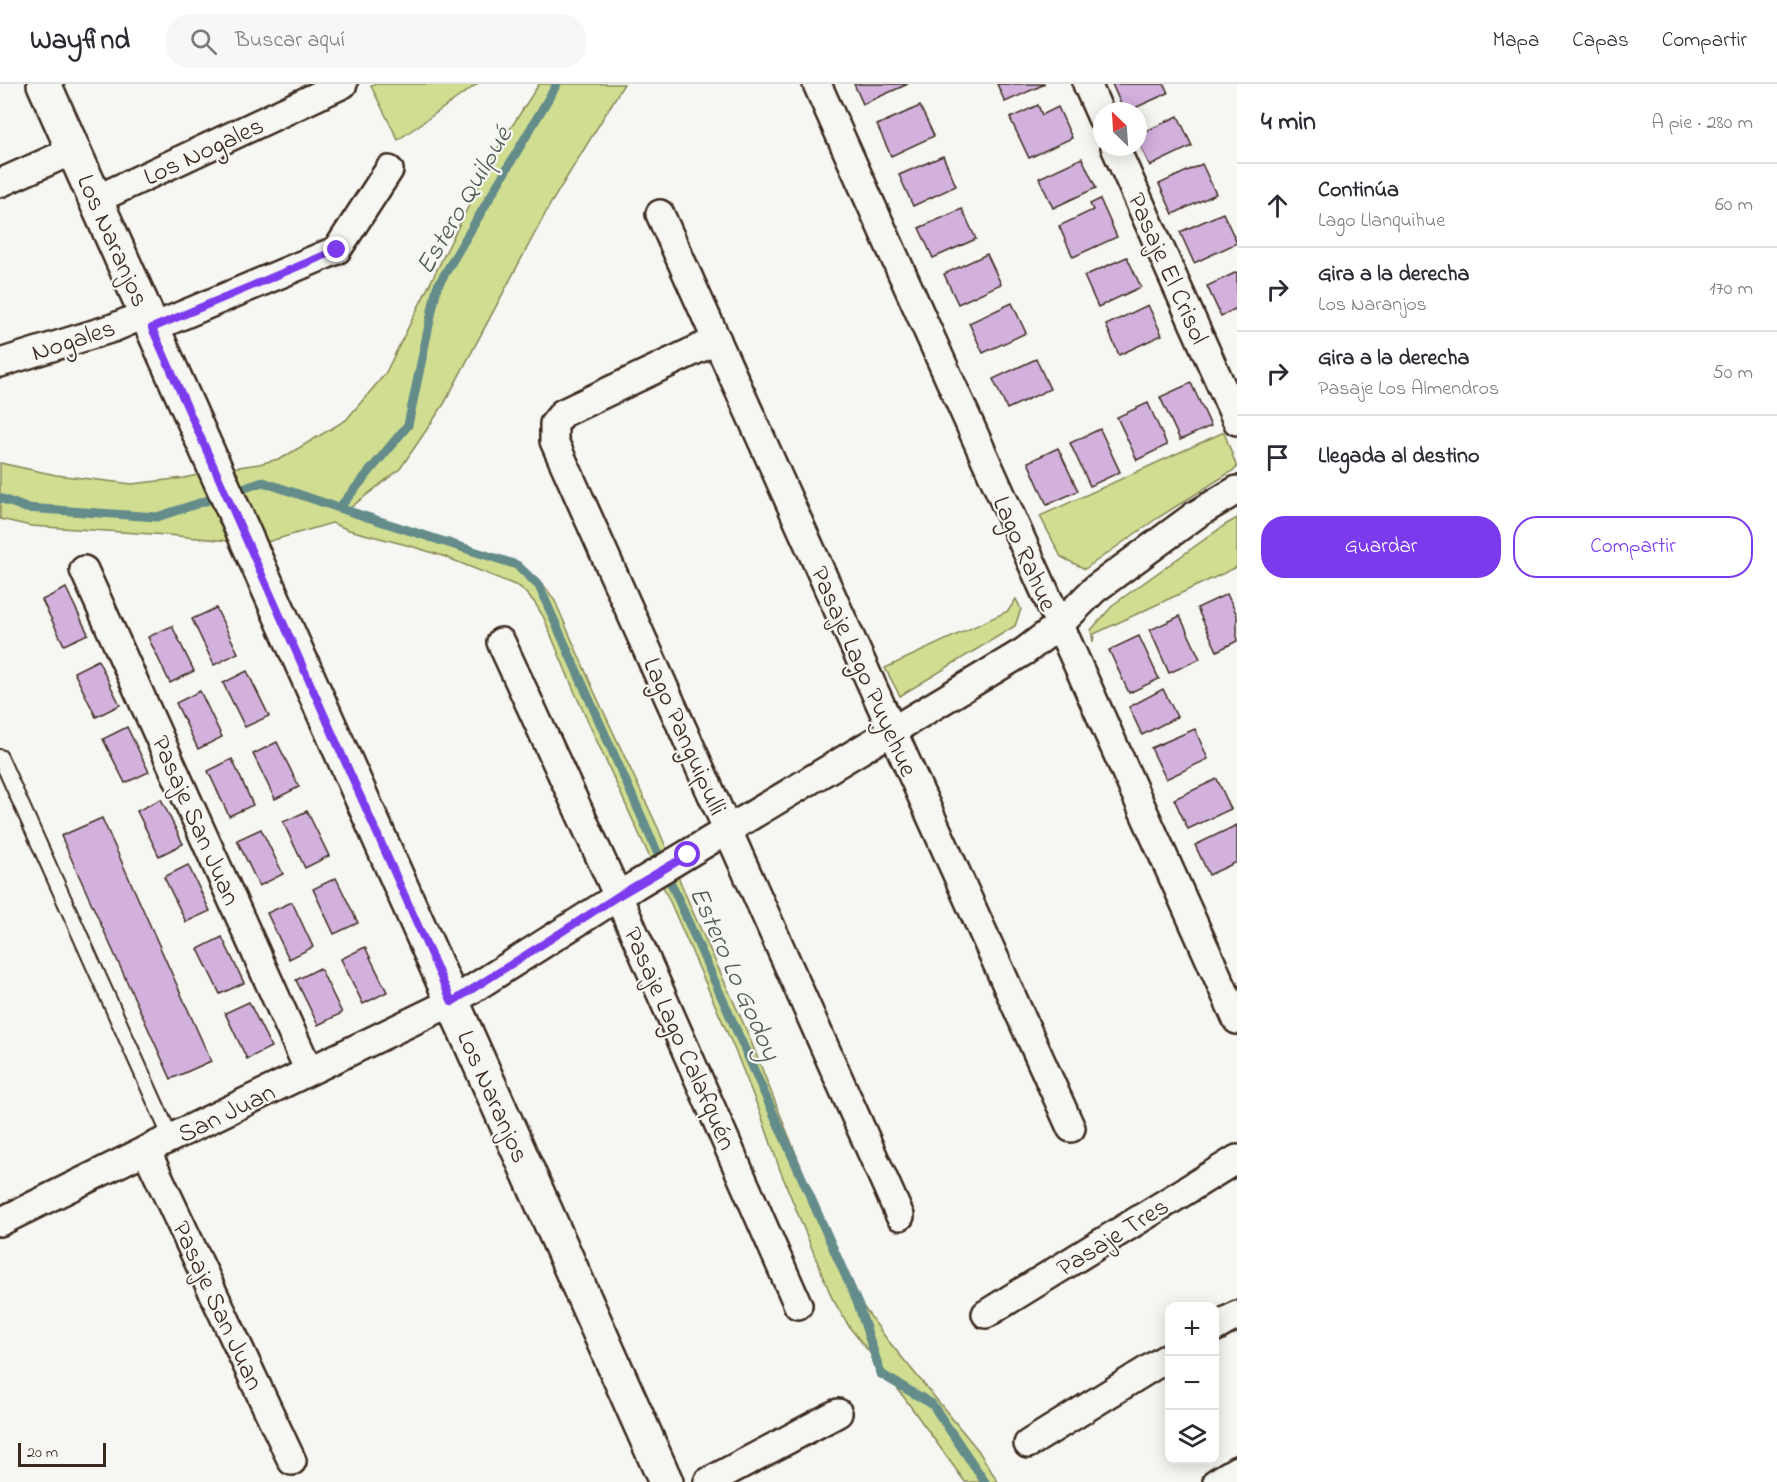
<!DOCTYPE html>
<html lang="es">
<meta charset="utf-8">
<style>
body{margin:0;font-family:"Indie Flower",sans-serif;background:#f7f7f7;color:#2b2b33}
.controls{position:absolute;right:18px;bottom:18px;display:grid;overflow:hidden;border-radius:12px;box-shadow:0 3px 15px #0003}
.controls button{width:54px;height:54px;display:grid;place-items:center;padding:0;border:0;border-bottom:2px solid #e1e1e2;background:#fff;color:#2b2b33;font:30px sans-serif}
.compass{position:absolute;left:1093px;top:18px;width:54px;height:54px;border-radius:50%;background:#fff;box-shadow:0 3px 15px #0003;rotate:335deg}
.scale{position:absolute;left:18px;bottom:15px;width:88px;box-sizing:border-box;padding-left:6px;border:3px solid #3b2a1e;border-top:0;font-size:16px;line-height:21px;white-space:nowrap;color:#3b2a1e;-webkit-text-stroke:4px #f6f6f2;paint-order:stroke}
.stop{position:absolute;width:18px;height:18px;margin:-14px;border:4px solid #7c3aed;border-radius:50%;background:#fff}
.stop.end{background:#7c3aed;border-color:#fff;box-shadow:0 2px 6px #0008}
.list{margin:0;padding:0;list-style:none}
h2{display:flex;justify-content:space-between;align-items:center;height:78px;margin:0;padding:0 24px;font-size:26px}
h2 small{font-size:20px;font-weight:400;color:#7c7c81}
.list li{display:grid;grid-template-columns:39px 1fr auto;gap:18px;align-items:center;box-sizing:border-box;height:84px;padding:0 24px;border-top:2px solid #e1e1e2}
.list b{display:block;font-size:22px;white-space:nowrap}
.list p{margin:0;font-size:20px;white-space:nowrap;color:#7c7c81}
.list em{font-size:20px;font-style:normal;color:#7c7c81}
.actions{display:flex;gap:12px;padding:18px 24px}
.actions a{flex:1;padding:14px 0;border:2px solid #7c3aed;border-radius:24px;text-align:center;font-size:21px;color:#7c3aed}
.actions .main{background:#7c3aed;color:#fff}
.icon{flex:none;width:33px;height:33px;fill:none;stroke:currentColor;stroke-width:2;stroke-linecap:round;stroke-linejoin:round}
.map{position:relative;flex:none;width:1237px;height:1398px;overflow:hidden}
header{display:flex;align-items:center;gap:36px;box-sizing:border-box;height:84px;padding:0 30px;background:#fff;border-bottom:2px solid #e1e1e2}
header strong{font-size:28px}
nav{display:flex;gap:33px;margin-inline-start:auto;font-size:21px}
.search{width:420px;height:54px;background:#f7f7f7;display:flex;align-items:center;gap:15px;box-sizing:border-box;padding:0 21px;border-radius:24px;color:#7c7c81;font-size:22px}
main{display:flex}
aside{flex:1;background:#fff}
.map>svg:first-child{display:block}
.green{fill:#d1dd90;stroke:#868457;stroke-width:1.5}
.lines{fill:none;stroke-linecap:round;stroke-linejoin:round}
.stream{stroke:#638c8b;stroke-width:9}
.building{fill:#d2b1dd;stroke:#3b2a1e;stroke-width:1.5}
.service-casing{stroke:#3b2a1e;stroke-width:18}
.minor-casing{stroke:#3b2a1e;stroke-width:32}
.tertiary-casing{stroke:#3b2a1e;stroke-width:38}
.service{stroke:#f6f6f2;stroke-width:14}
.minor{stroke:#f6f6f2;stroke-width:27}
.tertiary{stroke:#f6f6f2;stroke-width:33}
.route{stroke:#7c3aed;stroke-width:8}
.labels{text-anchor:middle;stroke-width:4.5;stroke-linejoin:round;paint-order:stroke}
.street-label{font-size:26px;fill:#3b2a1e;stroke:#f6f6f2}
.water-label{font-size:27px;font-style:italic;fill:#4f5b55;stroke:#f6f6f2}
</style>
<header>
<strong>Wayfind</strong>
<div class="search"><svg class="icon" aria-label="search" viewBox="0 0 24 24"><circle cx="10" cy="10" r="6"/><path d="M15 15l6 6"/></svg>Buscar aquí</div>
<nav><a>Mapa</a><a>Capas</a><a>Compartir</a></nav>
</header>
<main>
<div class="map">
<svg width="1237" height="1398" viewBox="0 0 1237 1398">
<rect width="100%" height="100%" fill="#f6f6f2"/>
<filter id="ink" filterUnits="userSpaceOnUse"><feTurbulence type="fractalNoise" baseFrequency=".0167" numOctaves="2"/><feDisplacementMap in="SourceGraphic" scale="12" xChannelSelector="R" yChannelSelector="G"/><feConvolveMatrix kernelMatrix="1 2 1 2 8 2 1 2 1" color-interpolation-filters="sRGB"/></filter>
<g filter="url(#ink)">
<!-- green -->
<g class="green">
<path d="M 375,0 L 477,0 L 398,56 L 371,2 Z"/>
<path d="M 539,0 L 624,0 L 551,119 L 444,320 L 400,385 L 350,424 L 361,431 L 379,437 L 478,468 L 532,492 L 546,504 L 555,517 L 594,607 L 658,744 L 692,826 L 746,945 L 814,1115 L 857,1214 L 886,1254 L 978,1366 L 998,1398 L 965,1398 L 890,1294 L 850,1244 L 832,1214 L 780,1086 L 761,1031 L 737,971 L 671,820 L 575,609 L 543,532 L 535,519 L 520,503 L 443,472 L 414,463 L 349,446 L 332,439 L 260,460 L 167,451 L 31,442 L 0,435 L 0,379 L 56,391 L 132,400 L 184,394 L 225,385 L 259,380 L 282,374 L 346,336 L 385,290 L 496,67 Z"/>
<path d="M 1224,348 L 1237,384 L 1156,435 L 1085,485 L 1061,473 L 1040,432 Z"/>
<path d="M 1237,434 L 1237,483 L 1094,550 L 1093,558 L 1091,546 L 1114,520 L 1225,441 Z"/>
<path d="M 1016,515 L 1021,525 L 1015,542 L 900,612 L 885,584 L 1008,527 Z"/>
</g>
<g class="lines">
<!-- stream -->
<g class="stream">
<path d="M 0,414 L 26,424 L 157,433 L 263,398 L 339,424 L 408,341 L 437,203 L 557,0"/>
<path d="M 339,424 L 517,481 L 539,502 L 858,1220 L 881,1290 L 932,1320 L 985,1398"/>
</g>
</g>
<!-- building -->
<g class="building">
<path d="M 854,0 L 908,0 L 863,20 Z"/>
<path d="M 997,0 L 1045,0 L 1005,18 Z"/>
<path d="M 1112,0 L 1164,0 L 1168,9 L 1128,27 L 1124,27 Z"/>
<path d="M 1038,21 L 1042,31 L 1058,23 L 1072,54 L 1029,74 L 1010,34 Z"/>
<path d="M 920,22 L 934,52 L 891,72 L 877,41 Z"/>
<path d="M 1178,32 L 1192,62 L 1150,82 L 1138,57 L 1138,51 Z"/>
<path d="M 943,72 L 956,102 L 913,122 L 899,91 Z"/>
<path d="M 1082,74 L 1096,104 L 1053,124 L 1039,94 Z"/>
<path d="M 1202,80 L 1216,110 L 1173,130 L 1159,100 Z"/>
<path d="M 1100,115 L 1117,153 L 1073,173 L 1059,142 L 1093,126 L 1090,120 Z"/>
<path d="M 962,125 L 976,155 L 933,174 L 919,144 Z"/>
<path d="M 1223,129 L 1237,159 L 1194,179 L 1180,148 Z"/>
<path d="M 987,170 L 1001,200 L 958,220 L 944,190 Z"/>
<path d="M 1127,173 L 1141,203 L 1098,223 L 1084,192 Z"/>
<path d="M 1237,188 L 1237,224 L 1221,232 L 1207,202 Z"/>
<path d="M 1012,219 L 1026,249 L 983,269 L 969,239 Z"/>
<path d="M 1148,221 L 1162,251 L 1119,271 L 1106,241 Z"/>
<path d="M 1036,275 L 1050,305 L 1007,325 L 993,295 Z"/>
<path d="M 1191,299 L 1211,342 L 1180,356 L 1160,313 Z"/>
<path d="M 1148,319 L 1167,361 L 1137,376 L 1117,333 Z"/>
<path d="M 1100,345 L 1120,388 L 1090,402 L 1070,359 Z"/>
<path d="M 1058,364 L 1078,407 L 1047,421 L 1028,378 Z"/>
<path d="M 66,504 L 88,550 L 64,561 L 42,516 Z"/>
<path d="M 1227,510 L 1237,531 L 1237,557 L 1217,567 L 1197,524 Z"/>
<path d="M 216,524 L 238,569 L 214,581 L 192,535 Z"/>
<path d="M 1180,532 L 1200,575 L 1169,589 L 1150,546 Z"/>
<path d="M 172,542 L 194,587 L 170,599 L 148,553 Z"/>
<path d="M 1139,552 L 1159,595 L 1129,609 L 1109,566 Z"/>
<path d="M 98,576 L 120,621 L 96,633 L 74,588 Z"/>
<path d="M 247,587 L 269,632 L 245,643 L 223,599 Z"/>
<path d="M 1163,605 L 1177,633 L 1142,651 L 1129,623 Z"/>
<path d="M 200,607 L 222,653 L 198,665 L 176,619 Z"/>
<path d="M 127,643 L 149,688 L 125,699 L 103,655 Z"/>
<path d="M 1195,645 L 1208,675 L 1166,695 L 1151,664 Z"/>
<path d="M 277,658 L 299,703 L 275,715 L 253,670 Z"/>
<path d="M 232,675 L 253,721 L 229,732 L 208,687 Z"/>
<path d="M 1217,695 L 1231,725 L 1188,745 L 1174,715 Z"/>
<path d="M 161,715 L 183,760 L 159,772 L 137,727 Z"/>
<path d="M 307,727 L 329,772 L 305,784 L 283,738 Z"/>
<path d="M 102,734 L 211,977 L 171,995 L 61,752 Z"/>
<path d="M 1237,741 L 1237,778 L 1209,791 L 1195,761 Z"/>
<path d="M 261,745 L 283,790 L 259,802 L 237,756 Z"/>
<path d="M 188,781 L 210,827 L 186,838 L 164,793 Z"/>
<path d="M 336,794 L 358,839 L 334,850 L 313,805 Z"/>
<path d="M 292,818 L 313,863 L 289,875 L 267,829 Z"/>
<path d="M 222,853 L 244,899 L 220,910 L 198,865 Z"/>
<path d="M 365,863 L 387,908 L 363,920 L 341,875 Z"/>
<path d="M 320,884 L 342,929 L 318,941 L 296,896 Z"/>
<path d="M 249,918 L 271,963 L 247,975 L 225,929 Z"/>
</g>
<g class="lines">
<defs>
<path id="service" d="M 0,673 L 171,1054"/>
<g id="minor">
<path d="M 817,0 L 1237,936"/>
<path d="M 1087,0 L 1102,34"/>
<path d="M 1115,63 L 1237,337"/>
<path d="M 0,99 L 74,66"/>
<path d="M 95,116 L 343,0"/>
<path d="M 660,130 L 1071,1044"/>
<path d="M 152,244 L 337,166 L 389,86"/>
<path d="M 717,256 L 563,329 L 554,340 L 554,357 L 900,1132"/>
<path d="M 0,279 L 113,244 L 146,230"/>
<path d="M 84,486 L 309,987"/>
<path d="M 501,558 L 618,812 L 798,1221"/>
<path d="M 146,1066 L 292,1377"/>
<path d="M 0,1138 L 146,1066 L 452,918 L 636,801 L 1025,567 L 1059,541 L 1095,505 L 1197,430 L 1237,406"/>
<path d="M 986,1230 L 1237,1075"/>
<path d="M 1214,1244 L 1237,1231"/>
<path d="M 1028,1360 L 1170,1272"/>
<path d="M 708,1398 L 838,1329"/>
<path d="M 1217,1398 L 1237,1386"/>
</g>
<path id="tertiary" d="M 44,0 L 666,1398"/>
</defs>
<!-- service casing -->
<use href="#service" class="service-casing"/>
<!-- minor casing -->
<use href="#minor" class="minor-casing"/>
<!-- tertiary casing -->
<use href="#tertiary" class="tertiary-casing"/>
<!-- service -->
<use href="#service" class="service"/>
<!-- minor -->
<use href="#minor" class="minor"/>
<!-- tertiary -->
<use href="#tertiary" class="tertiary"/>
</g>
</g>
<g class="lines" filter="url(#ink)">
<!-- route -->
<path class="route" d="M 337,166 L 152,244 L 452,918 L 618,812 L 688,771"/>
</g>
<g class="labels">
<!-- street labels -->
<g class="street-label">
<text transform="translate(203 66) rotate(-25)" y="9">Los Nogales</text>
<text transform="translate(114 156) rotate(66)" y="9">Los Naranjos</text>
<text transform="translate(1169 184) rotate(66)" y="9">Pasaje El Crisol</text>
<text transform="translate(73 255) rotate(-18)" y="9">Nogales</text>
<text transform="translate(1026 469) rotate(66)" y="9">Lago Rahue</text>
<text transform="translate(865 587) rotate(66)" y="9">Pasaje Lago Puyehue</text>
<text transform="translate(686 652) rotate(66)" y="9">Lago Panguipulli</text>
<text transform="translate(197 736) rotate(66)" y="9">Pasaje San Juan</text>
<text transform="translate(681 954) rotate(66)" y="9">Pasaje Lago Calafquén</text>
<text transform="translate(494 1012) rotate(66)" y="9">Los Naranjos</text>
<text transform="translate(226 1028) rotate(-26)" y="9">San Juan</text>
<text transform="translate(1112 1152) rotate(-32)" y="9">Pasaje Tres</text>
<text transform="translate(219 1221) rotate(65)" y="9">Pasaje San Juan</text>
</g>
<!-- water labels -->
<g class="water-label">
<text transform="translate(463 116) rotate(-60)" y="9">Estero Quilpué</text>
<text transform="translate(736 889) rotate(66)" y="9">Estero Lo Godoy</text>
</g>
</g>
</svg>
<div class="controls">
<button>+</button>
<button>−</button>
<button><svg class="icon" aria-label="layers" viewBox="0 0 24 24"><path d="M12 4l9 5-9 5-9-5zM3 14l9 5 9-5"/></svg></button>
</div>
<svg class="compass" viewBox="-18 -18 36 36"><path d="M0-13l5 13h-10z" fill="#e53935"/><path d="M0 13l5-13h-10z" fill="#7c7c81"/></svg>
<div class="scale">20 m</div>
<div class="stop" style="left:688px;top:771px"></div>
<div class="stop end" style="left:337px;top:166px"></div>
</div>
<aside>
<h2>4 min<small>A pie · 280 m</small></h2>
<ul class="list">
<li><svg class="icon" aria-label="ahead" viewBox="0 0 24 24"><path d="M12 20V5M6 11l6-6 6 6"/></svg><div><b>Continúa</b><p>Lago Llanquihue</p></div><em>60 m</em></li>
<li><svg class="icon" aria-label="right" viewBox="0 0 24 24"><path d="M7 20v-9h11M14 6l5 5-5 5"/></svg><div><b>Gira a la derecha</b><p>Los Naranjos</p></div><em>170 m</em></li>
<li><svg class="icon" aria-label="right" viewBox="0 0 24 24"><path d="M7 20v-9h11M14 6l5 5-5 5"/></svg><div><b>Gira a la derecha</b><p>Pasaje Los Almendros</p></div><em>50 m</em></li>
<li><svg class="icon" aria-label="arrive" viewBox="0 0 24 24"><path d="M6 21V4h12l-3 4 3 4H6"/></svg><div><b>Llegada al destino</b></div></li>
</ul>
<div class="actions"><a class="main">Guardar</a><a>Compartir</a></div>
</aside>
</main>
